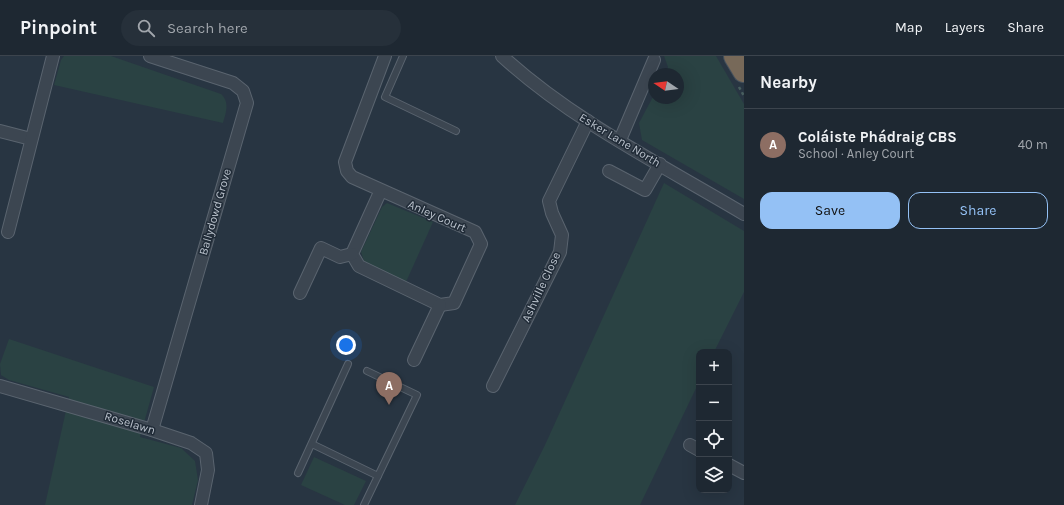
<!DOCTYPE html>
<meta charset="utf-8">
<style>
body{margin:0;font-family:Karla,sans-serif;background:#26303a;color:#f1f3f6}
.controls{position:absolute;right:12px;bottom:12px;display:grid;overflow:hidden;border-radius:8px;box-shadow:0 4px 16px #0002}
.controls button{width:36px;height:36px;display:grid;place-items:center;padding:0;border:0;border-bottom:1px solid #3c444d;background:#1e2832;color:#f1f3f6;font:20px sans-serif}
.compass{position:absolute;left:648px;top:12px;width:36px;height:36px;border-radius:50%;background:#1e2832;box-shadow:0 4px 16px #0002;rotate:283deg}
.you{position:absolute;left:346px;top:289px;width:14px;height:14px;margin:-10px;border:3px solid #fff;border-radius:50%;background:#1a73e8;box-shadow:0 0 0 6px #1a73e833}
.badge{display:grid;place-items:center;width:26px;height:26px;border-radius:50%;background:#94c1f5;color:#fff;font-size:13px;font-weight:700}
.pin{position:absolute;translate:-50% -33px;filter:drop-shadow(0 1px 2px #0008)}
.pin::after{content:'';position:absolute;top:21px;width:14px;height:12px;background:inherit;clip-path:polygon(0 0,100% 0,50% 100%)}
.list{margin:0;padding:0;list-style:none}
h2{display:flex;justify-content:space-between;align-items:center;height:52px;margin:0;padding:0 16px;font-size:17px}
h2 small{font-size:13px;font-weight:400;color:#a1a6ac}
.list li{display:grid;grid-template-columns:26px 1fr auto;gap:12px;align-items:center;box-sizing:border-box;height:72px;padding:0 16px;border-top:1px solid #3c444d}
.list b{display:block;font-size:15px;white-space:nowrap}
.list p{margin:0;font-size:13px;white-space:nowrap;color:#a1a6ac}
.list em{font-size:13px;font-style:normal;color:#a1a6ac}
.actions{display:flex;gap:8px;padding:12px 16px}
.actions a{flex:1;padding:9px 0;border:1px solid #94c1f5;border-radius:12px;text-align:center;font-size:14px;color:#94c1f5}
.actions .main{background:#94c1f5;color:#111}
.icon{flex:none;width:22px;height:22px;fill:none;stroke:currentColor;stroke-width:2;stroke-linecap:round;stroke-linejoin:round}
.map{position:relative;flex:none;width:744px;height:449px;overflow:hidden}
header{display:flex;align-items:center;gap:24px;box-sizing:border-box;height:56px;padding:0 20px;background:#1e2832;border-bottom:1px solid #3c444d}
header strong{font-size:19px}
nav{display:flex;gap:22px;margin-inline-start:auto;font-size:14px}
.search{width:280px;height:36px;background:#26303a;display:flex;align-items:center;gap:10px;box-sizing:border-box;padding:0 14px;border-radius:22px;color:#a1a6ac;font-size:15px}
main{display:flex}
aside{flex:1;background:#1e2832}
.map>svg:first-child{display:block}
.green{fill:#2a4243}
.lines{fill:none;stroke-linecap:round;stroke-linejoin:round}
.lane-casing{stroke:#5a646f;stroke-width:8}
.street-casing{stroke:#5a646f;stroke-width:14}
.highway-casing{stroke:#46515c;stroke-width:24}
.path{stroke:#485e5f;stroke-width:2.5;stroke-dasharray:3 3;stroke-linecap:butt}
.lane{stroke:#3c4651;stroke-width:6}
.street{stroke:#3c4651;stroke-width:12}
.highway{stroke:#776959;stroke-width:22}
.labels{text-anchor:middle;stroke-width:3;stroke-linejoin:round;paint-order:stroke}
.street-label{font-size:12px;fill:#b9c1cb;stroke:#202b37}
</style>
<header>
<strong>Pinpoint</strong>
<div class="search"><svg class="icon" aria-label="search" viewBox="0 0 24 24"><circle cx="10" cy="10" r="6"/><path d="M15 15l6 6"/></svg>Search here</div>
<nav><a>Map</a><a>Layers</a><a>Share</a></nav>
</header>
<main>
<div class="map">
<svg width="744" height="449" viewBox="0 0 744 449">
<rect width="100%" height="100%" fill="#283542"/>
<!-- green -->
<g class="green">
<path d="M 64,0 L 111,0 L 221,38 C 230,46 226,57 223,67 L 54,29 L 61,4 Z"/>
<path d="M 664,0 L 716,0 L 744,48 L 744,143 L 642,84 L 639,67 L 654,39 L 654,42 L 678,42 L 678,18 L 665,18 L 668,11 Z"/>
<path d="M 664,127 L 744,175 L 744,236 L 714,296 L 699,296 L 699,326 L 640,449 L 515,449 L 545,389 Z"/>
<path d="M 387,147 L 433,166 L 406,226 L 365,208 L 361,196 L 382,151 Z"/>
<path d="M 9,283 L 154,331 L 140,381 L 181,392 L 195,405 L 198,424 L 192,449 L 45,449 L 69,341 L 9,324 L 1,319 L 0,308 Z"/>
<path d="M 314,401 L 366,425 L 354,449 L 345,449 L 301,429 Z"/>
</g>
<g class="lines">
<defs>
<g id="lane">
<path d="M 403,0 L 385,41 L 456,75"/>
<path d="M 312,388 L 378,420"/>
<path d="M 298,417 L 348,308"/>
<path d="M 364,449 L 417,339 L 367,315"/>
</g>
<g id="street">
<path d="M 150,0 L 233,27 L 243,35 L 247,47 L 152,374"/>
<path d="M 502,0 C 573,65 662,109 744,158"/>
<path d="M 0,75 L 31,83"/>
<path d="M 620,84 L 654,4"/>
<path d="M 609,115 L 645,134 L 660,108"/>
<path d="M 381,134 L 352,198 L 359,210 L 440,249 L 454,247 L 481,188 L 475,176 L 352,121 L 347,115 L 345,106 L 385,0"/>
<path d="M 8,176 L 53,0"/>
<path d="M 300,237 L 321,192 L 340,201 L 352,198"/>
<path d="M 414,304 L 440,249"/>
<path d="M 0,330 L 152,374 L 191,387 L 206,397 L 208,414 L 201,449"/>
<path d="M 493,330 L 560,196 L 562,179 L 552,157 L 549,145 L 588,65"/>
<path d="M 690,389 L 699,394"/>
<path d="M 729,409 L 744,417"/>
</g>
<path id="highway" d="M 735,0 L 744,15"/>
</defs>
<!-- lane casing -->
<use href="#lane" class="lane-casing"/>
<!-- street casing -->
<use href="#street" class="street-casing"/>
<!-- highway casing -->
<use href="#highway" class="highway-casing"/>
<!-- path -->
<path class="path" d="M 739,31 L 744,40"/>
<!-- lane -->
<use href="#lane" class="lane"/>
<!-- street -->
<use href="#street" class="street"/>
<!-- highway -->
<use href="#highway" class="highway"/>
</g>
<g class="labels">
<!-- street labels -->
<g class="street-label">
<text transform="translate(620 84) rotate(31)" y="4">Esker Lane North</text>
<text transform="translate(215 156) rotate(-74)" y="4">Ballydowd Grove</text>
<text transform="translate(437 160) rotate(24)" y="4">Anley Court</text>
<text transform="translate(541 231) rotate(-65)" y="4">Ashville Close</text>
<text transform="translate(130 367) rotate(17)" y="4">Roselawn</text>
</g>
</g>
</svg>
<div class="controls">
<button>+</button>
<button>−</button>
<button><svg class="icon" aria-label="locate" viewBox="0 0 24 24"><circle cx="12" cy="12" r="6"/><path d="M12 2v4M12 18v4M2 12h4M18 12h4"/></svg></button>
<button><svg class="icon" aria-label="layers" viewBox="0 0 24 24"><path d="M12 4l9 5-9 5-9-5zM3 14l9 5 9-5"/></svg></button>
</div>
<svg class="compass" viewBox="-18 -18 36 36"><path d="M0-13l5 13h-10z" fill="#e53935"/><path d="M0 13l5-13h-10z" fill="#a1a6ac"/></svg>
<div class="you"></div>
<div class="pin badge" style="left:389px;top:349px;background:#8d6e63">A</div>
</div>
<aside>
<h2>Nearby<small></small></h2>
<ul class="list">
<li><span class="badge" style="background:#8d6e63">A</span><div><b>Coláiste Phádraig CBS</b><p>School · Anley Court</p></div><em>40 m</em></li>
</ul>
<div class="actions"><a class="main">Save</a><a>Share</a></div>
</aside>
</main>
